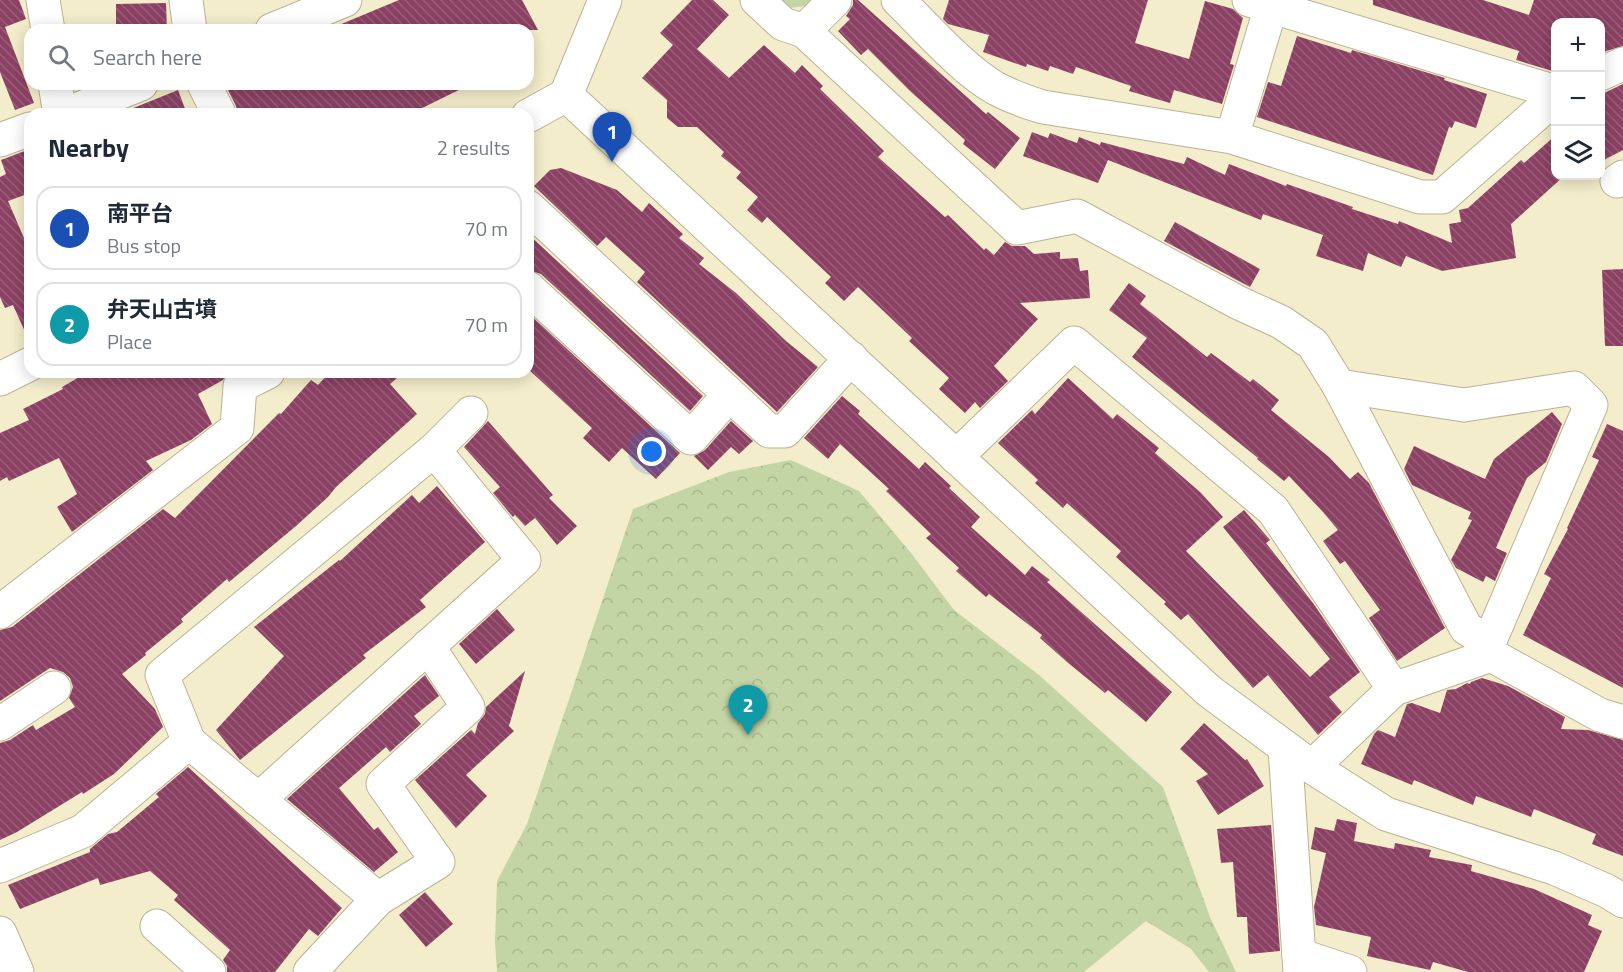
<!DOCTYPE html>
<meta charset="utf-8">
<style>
body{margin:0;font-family:"Titillium Web","Noto Sans JP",sans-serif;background:#f2f2f3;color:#1f2937}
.controls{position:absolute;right:18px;top:18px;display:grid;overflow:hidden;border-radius:12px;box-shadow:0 3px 15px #0003}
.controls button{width:54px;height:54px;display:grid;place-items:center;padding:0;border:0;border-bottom:2px solid #e0e1e3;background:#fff;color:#1f2937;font:30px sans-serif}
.you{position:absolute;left:652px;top:452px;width:21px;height:21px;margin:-15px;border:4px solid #fff;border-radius:50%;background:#1a73e8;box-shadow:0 0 0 9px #1a73e833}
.badge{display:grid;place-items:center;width:39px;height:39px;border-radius:50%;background:#d93025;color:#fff;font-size:20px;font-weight:700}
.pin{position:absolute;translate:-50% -50px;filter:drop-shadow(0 2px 3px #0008)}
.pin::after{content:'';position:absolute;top:32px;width:21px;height:18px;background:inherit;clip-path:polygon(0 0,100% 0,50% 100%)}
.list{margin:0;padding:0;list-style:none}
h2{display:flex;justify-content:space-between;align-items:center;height:78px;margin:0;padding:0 24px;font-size:26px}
h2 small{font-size:20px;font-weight:400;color:#747a83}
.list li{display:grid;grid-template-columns:39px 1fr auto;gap:18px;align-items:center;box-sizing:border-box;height:84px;margin:0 12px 12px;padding:0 12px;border:2px solid #e0e1e3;border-radius:18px}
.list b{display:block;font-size:22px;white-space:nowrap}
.list p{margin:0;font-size:20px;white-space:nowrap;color:#747a83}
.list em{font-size:20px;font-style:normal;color:#747a83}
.icon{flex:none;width:33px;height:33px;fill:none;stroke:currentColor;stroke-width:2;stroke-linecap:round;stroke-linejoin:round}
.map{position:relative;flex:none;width:1623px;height:972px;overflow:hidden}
.search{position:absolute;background:#fff;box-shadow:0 3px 15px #0003;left:24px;top:24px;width:510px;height:66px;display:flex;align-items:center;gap:15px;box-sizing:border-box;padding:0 21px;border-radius:18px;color:#747a83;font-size:22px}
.panel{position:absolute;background:#fff;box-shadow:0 3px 15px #0003;left:24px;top:108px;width:510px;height:270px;border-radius:18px}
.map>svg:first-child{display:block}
.forest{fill:url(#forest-crowns)}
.green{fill:#c4d5a5}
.building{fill:url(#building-back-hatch)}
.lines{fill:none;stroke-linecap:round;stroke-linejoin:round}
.minor-casing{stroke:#bab393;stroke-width:35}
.major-casing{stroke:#bab393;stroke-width:35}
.minor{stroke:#fff;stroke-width:33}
.major{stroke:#fff;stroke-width:33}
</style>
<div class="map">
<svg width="1623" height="972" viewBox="0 0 1623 972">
<defs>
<pattern id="forest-crowns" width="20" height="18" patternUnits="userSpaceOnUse" patternTransform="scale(1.5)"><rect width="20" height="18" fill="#c4d5a5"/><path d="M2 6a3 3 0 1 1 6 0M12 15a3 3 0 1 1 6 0" fill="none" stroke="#a8b78d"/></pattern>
<pattern id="building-back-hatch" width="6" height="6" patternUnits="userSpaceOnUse" patternTransform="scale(1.5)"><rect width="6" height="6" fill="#8c4164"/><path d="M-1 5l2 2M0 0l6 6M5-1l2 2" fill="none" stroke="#986079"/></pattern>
</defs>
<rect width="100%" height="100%" fill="#f4edcb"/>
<!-- forest -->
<path class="forest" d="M 791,460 L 859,491 L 911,553 L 954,610 L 1039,675 L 1163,787 L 1210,917 L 1236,972 L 1209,972 L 1191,949 L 1146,921 L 1084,972 L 497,972 L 495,942 L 497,881 L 527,824 L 633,509 L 729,472 Z"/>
<!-- green -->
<path class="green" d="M 780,0 L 811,0 L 805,6 L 790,8 Z"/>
<!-- building -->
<g class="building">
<path d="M 0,0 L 19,0 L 26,19 L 5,27 L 34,103 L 15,110 L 0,72 Z"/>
<path d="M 399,0 L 522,0 L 538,30 L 327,30 Z"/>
<path d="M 692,0 L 713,0 L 729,15 L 697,49 L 729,78 L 764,45 L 795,73 L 802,65 L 823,86 L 820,89 L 884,151 L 878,157 L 945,217 L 948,215 L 984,250 L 986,248 L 994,255 L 1005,242 L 1012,246 L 1025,246 L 1034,254 L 1060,252 L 1060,259 L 1078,258 L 1080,271 L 1088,270 L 1090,298 L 1020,303 L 1038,319 L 994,366 L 1008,381 L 980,408 L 975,402 L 965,413 L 939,389 L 949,378 L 909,341 L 912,338 L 858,287 L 844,301 L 825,283 L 831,277 L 767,217 L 762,223 L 747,210 L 758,197 L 736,178 L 741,172 L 721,156 L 724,152 L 697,127 L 678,127 L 667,118 L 667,100 L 642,78 L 673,45 L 660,33 Z"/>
<path d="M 853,0 L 858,0 L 986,114 L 988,112 L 1020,138 L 995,169 L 963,144 L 965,140 L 910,91 L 868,49 L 861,55 L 838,31 L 850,19 L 846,16 L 853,5 Z"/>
<path d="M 949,0 L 1148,0 L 1135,43 L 1189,59 L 1205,1 L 1233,9 L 1243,18 L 1230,64 L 1234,65 L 1222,104 L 1174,90 L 1170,103 L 1129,91 L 1131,86 L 1076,67 L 1073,74 L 1050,66 L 1048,71 L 1027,64 L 1026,67 L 983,52 L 989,35 L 948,24 L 943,19 Z"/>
<path d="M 1373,0 L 1483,0 L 1529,15 L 1534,0 L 1623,0 L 1623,46 L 1603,52 L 1600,47 L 1600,22 L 1556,22 L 1556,72 L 1516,60 L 1519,51 L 1373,5 Z"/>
<path d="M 166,3 L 167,30 L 116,30 L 116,4 Z"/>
<path d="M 1297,36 L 1351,53 L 1352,50 L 1445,78 L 1444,80 L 1487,94 L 1476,128 L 1455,121 L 1452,128 L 1449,127 L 1433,175 L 1257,117 L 1268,82 L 1281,86 Z"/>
<path d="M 225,84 L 471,84 L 410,114 L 238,114 L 236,106 Z"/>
<path d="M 1623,84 L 1623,150 L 1600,162 L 1600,95 Z"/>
<path d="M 178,90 L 187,114 L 122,114 L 121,113 Z"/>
<path d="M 1032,132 L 1048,138 L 1050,133 L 1077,143 L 1079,137 L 1100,145 L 1101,142 L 1184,164 L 1187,157 L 1225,175 L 1229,164 L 1286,186 L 1287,184 L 1353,207 L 1352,209 L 1398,224 L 1399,221 L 1452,243 L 1449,224 L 1461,222 L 1459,210 L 1468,208 L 1521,160 L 1524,163 L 1556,135 L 1556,176 L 1564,176 L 1511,224 L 1516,258 L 1442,271 L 1406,256 L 1401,267 L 1368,253 L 1363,271 L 1316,256 L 1323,235 L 1263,214 L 1261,220 L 1108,160 L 1098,183 L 1023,156 Z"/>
<path d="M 30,149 L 30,193 L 8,201 L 30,252 L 30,343 L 13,305 L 5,308 L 0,297 L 0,177 L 6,174 L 1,160 Z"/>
<path d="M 561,168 L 617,190 L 642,212 L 649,203 L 683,234 L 679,238 L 704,258 L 699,264 L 736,293 L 786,341 L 818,367 L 777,412 L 637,282 L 645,272 L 606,237 L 597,246 L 534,186 L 550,170 Z"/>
<path d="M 1175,222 L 1260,269 L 1250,287 L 1164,241 Z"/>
<path d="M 528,234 L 703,396 L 690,411 L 541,274 L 528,270 Z"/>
<path d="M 1623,269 L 1623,346 L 1605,346 L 1602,270 Z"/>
<path d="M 1129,283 L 1146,296 L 1140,304 L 1207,357 L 1211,353 L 1250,382 L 1253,379 L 1279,400 L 1271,410 L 1329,457 L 1350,479 L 1358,472 L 1369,483 L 1445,628 L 1397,661 L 1369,618 L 1380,610 L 1345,561 L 1340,564 L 1323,541 L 1338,530 L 1323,512 L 1289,476 L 1284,481 L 1257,459 L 1258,458 L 1132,357 L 1147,338 L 1109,310 Z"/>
<path d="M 528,313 L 680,453 L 656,479 L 622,448 L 609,462 L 583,438 L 592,428 L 528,369 Z"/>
<path d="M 88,372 L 228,372 L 223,380 L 198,394 L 212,424 L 191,440 L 146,461 L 153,470 L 72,532 L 57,507 L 77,494 L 59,458 L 9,481 L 7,477 L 0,481 L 0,433 L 29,420 L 23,409 L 63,389 L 62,387 Z"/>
<path d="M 330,372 L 404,372 L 390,384 L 417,414 L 336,487 L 328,497 L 296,526 L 229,582 L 227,579 L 181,619 L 183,622 L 145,653 L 146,655 L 122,674 L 155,709 L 163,727 L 114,774 L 83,794 L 82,792 L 17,832 L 0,840 L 0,743 L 10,740 L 33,725 L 36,730 L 75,707 L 69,698 L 73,687 L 70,678 L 63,672 L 50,668 L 0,701 L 0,630 L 12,627 L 163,509 L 175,518 L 279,413 L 281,414 L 311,380 L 318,385 Z"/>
<path d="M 1068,378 L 1113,419 L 1117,414 L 1159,448 L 1155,453 L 1200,492 L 1223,517 L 1186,551 L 1310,677 L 1330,659 L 1223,527 L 1244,510 L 1270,540 L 1266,543 L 1313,603 L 1360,672 L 1329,697 L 1342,712 L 1318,735 L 1268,675 L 1253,688 L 1188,614 L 1181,620 L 1164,604 L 1166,602 L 1116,557 L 1121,551 L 1067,503 L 1063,508 L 1035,483 L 1038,480 L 998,443 L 1032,410 L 1035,414 Z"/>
<path d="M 842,396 L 860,411 L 858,414 L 919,469 L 925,462 L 951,486 L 949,488 L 980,517 L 971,527 L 1025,575 L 1032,566 L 1050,580 L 1047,582 L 1172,692 L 1146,722 L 1108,690 L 1105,693 L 1067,662 L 1040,638 L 1042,635 L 989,594 L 986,597 L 956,571 L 959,568 L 926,538 L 931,534 L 886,491 L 889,489 L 840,444 L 828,459 L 804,438 Z"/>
<path d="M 1552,412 L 1562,424 L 1546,462 L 1527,478 L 1514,506 L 1496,548 L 1507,553 L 1495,581 L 1486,576 L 1483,582 L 1456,568 L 1451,560 L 1472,520 L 1468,519 L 1471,512 L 1412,485 L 1404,469 L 1414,446 L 1485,479 L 1494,459 Z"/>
<path d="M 488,421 L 553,495 L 549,498 L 577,526 L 557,545 L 535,518 L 525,526 L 515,515 L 513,517 L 493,493 L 500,487 L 464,447 Z"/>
<path d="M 731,421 L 753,441 L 739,454 L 731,447 L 708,470 L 694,456 L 705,450 Z"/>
<path d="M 1607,424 L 1623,431 L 1623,688 L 1523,635 L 1551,578 L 1544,574 L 1568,529 L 1567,528 L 1599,460 L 1592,457 Z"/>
<path d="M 437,486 L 485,542 L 420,600 L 426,607 L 363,655 L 366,658 L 240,760 L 216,730 L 284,656 L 254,627 L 339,560 L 340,561 L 412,495 L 419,503 Z"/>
<path d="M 497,609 L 515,630 L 476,664 L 459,644 Z"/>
<path d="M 525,671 L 509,726 L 514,731 L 466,775 L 487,796 L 456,828 L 415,780 L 471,730 L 475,734 L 478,723 L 485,714 L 486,707 Z"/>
<path d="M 425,675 L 439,696 L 414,716 L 421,724 L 390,752 L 386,747 L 339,788 L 374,830 L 378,827 L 398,852 L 374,872 L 287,799 Z"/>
<path d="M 1482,678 L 1508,686 L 1565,717 L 1561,729 L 1588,730 L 1623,740 L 1623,856 L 1592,844 L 1596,834 L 1534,809 L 1531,817 L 1476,796 L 1473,805 L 1414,780 L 1412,785 L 1361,764 L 1374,734 L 1378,730 L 1395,737 L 1407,704 L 1412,703 L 1440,713 L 1447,690 L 1456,689 L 1467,683 L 1470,684 L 1471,682 Z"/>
<path d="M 1204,723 L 1245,760 L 1247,759 L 1264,786 L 1218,815 L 1196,781 L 1208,774 L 1180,749 Z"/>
<path d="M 188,767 L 342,908 L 318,936 L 309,929 L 275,972 L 227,972 L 227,966 L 223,960 L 230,950 L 174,900 L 178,895 L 150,871 L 100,885 L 98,878 L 20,909 L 8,885 L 90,852 L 90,849 L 108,834 L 117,832 L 159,797 L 156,794 Z"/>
<path d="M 1337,819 L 1357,823 L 1354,841 L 1394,849 L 1395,843 L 1431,850 L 1429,857 L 1472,865 L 1471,871 L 1534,889 L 1592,915 L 1588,925 L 1602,931 L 1584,972 L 1468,972 L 1433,962 L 1430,970 L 1367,956 L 1371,937 L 1316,925 L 1314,907 L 1326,853 L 1311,849 L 1315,827 L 1334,831 Z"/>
<path d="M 1271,825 L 1280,951 L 1249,954 L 1247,917 L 1237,917 L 1233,862 L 1221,863 L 1217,829 Z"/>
<path d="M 425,892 L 453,924 L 426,947 L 399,915 Z"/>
</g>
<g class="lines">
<defs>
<g id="minor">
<path d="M 43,0 L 48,30"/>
<path d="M 186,0 L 190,30"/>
<path d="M 757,0 L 783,24 L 804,31 L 1017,228 L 1077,216 L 1239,303 L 1281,322 L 1313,344 L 1339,386"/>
<path d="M 898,0 C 927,28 961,68 995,88 C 1010,96 1026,102 1043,107 L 1232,137 L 1420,197 L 1442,197 L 1556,97"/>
<path d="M 1249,0 L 1556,92"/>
<path d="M 272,30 L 345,0"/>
<path d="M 804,31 L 835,0"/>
<path d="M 1600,74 L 1623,64"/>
<path d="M 55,84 L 60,114"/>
<path d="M 204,84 L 219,114"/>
<path d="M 566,95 L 1209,691 L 1312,767 L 1386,814 L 1554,868 L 1607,891 L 1623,901"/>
<path d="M 66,114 L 141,84"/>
<path d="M 528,116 L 566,95 L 605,0"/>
<path d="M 1232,137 L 1273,0"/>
<path d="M 0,140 L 30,129"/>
<path d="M 1617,181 L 1623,177"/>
<path d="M 528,207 L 769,431 L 785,431 L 851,358"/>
<path d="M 528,288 L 691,438 L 729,395"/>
<path d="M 0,379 L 30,364"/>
<path d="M 434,450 L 471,413"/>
<path d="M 956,457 L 1074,343 L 1273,510 L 1394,689"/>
<path d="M 0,612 L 237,428 L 240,386 L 268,372"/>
<path d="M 1489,643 L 1466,628 L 1339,386 L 1464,405 L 1574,388 L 1591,405 L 1489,643 L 1491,655"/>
<path d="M 0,724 L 54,688"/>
<path d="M 189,742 L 162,675 L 434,450 L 524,560 L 258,800"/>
<path d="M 1285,748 L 1300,972"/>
<path d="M 1312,767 L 1394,689 L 1491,655 L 1600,715 L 1623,722"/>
<path d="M 0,866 L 83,831 L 189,742 L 378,899 L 310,972"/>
<path d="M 378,899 L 438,862 L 383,784 L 468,707 L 428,646"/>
<path d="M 157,926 L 209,972"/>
<path d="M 1299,955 L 1350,972"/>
</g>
<path id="major" d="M 0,933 L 17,972"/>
</defs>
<!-- minor casing -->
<use href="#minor" class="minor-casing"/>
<!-- major casing -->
<use href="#major" class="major-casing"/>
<!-- minor -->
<use href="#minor" class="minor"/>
<!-- major -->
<use href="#major" class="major"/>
</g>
</svg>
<div class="controls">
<button>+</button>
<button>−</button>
<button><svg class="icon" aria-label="layers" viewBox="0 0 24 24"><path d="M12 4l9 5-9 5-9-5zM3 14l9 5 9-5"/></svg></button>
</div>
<div class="you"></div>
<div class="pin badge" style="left:612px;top:162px;background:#1a4fb4">1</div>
<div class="pin badge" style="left:748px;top:735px;background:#0f9aa8">2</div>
<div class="search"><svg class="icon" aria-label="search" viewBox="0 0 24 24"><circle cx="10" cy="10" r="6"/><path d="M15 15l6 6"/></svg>Search here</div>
<section class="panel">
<h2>Nearby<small>2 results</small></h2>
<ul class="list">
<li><span class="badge" style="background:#1a4fb4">1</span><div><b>南平台</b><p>Bus stop</p></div><em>70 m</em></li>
<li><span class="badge" style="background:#0f9aa8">2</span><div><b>弁天山古墳</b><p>Place</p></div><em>70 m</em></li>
</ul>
</section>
</div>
